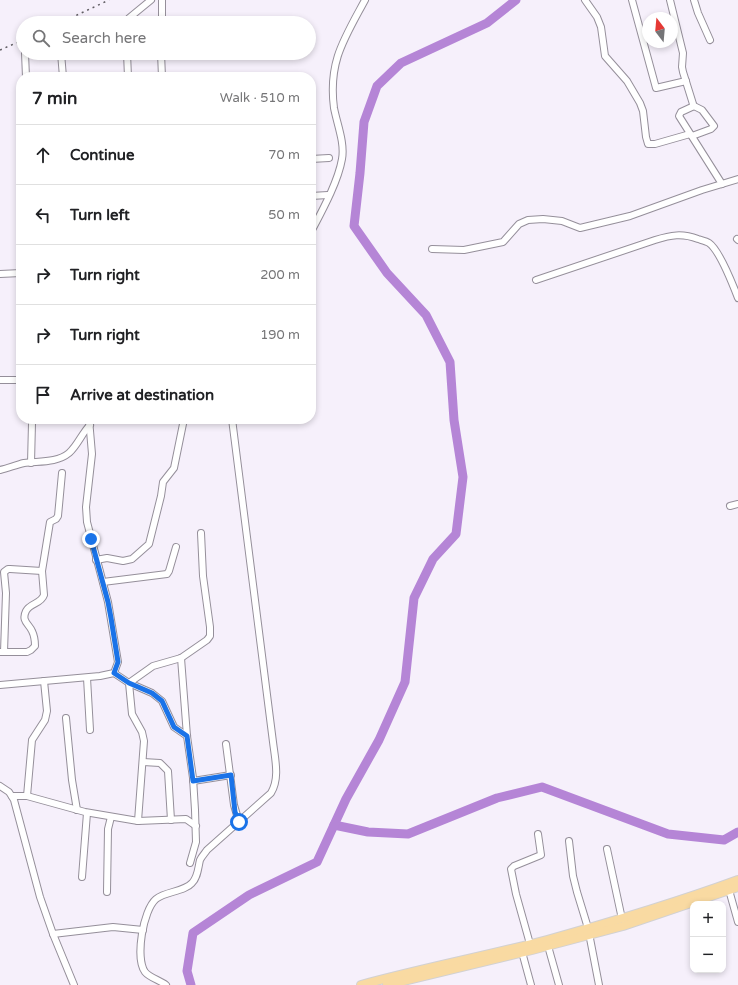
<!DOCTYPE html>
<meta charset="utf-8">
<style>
body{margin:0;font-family:"Varela Round",sans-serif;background:#f2f2f2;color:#202124}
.controls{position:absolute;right:12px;bottom:12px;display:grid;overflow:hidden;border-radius:8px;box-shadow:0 2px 6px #0003}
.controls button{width:36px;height:36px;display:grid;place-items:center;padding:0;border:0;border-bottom:1px solid #e0e0e0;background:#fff;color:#202124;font:20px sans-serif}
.compass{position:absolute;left:642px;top:12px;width:36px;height:36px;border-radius:50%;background:#fff;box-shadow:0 2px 6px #0003;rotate:344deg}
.stop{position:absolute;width:12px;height:12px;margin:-9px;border:3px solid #1a73e8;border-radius:50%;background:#fff}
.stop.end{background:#1a73e8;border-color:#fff;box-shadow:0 1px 4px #0008}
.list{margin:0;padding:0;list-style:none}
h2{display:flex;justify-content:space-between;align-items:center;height:52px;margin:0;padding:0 16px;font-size:17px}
h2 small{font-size:13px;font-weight:400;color:#757577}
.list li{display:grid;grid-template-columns:26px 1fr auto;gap:12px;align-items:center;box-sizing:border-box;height:60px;padding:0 16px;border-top:1px solid #e0e0e0}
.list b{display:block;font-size:15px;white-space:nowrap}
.list em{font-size:13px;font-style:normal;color:#757577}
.icon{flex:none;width:22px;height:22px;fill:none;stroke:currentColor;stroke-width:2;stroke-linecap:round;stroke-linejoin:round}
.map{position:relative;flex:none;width:738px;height:985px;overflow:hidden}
.search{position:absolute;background:#fff;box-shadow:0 2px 6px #0003;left:16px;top:16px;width:300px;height:44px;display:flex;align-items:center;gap:10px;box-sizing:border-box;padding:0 14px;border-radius:22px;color:#757577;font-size:15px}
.panel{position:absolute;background:#fff;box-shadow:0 2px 6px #0003;left:16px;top:72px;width:300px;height:352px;border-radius:16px}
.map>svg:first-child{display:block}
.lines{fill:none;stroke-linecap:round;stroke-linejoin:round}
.river{stroke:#b585d6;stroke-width:9}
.minor-casing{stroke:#958f9a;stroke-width:8}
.major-casing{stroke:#d2d1d2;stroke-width:10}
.minor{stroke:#fff;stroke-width:6}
.major{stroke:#f9daa2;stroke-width:8}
.rail{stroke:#605d63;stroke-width:1.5;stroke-dasharray:2 4;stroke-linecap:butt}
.route{stroke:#1a73e8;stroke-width:5}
</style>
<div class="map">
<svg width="738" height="985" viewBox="0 0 738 985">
<rect width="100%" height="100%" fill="#f6f0fb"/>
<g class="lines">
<!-- river -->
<g class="river">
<path d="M 334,825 L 368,832 L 408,834 L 497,798 L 542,787 L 668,834 L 724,840 L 738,832"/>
<path d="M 191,985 L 187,971 L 193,933 L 249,895 L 317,862 L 346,799 L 379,740 L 405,682 L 414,598 L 433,559 L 456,534 L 463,477 L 454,420 L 450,362 L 426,315 L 387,273 L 354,226 L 360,173 L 364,122 L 377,86 L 401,63 L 487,23 L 516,0"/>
</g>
<defs>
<g id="minor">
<path d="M 162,0 L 162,23"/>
<path d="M 585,0 L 597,17 L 601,27 L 605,56 L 627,81 L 640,103 L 643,111 L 646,137 L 648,144 L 655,144 L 690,134"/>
<path d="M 632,0 L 656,88 L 686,81"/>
<path d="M 670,0 L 683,53 L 682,67 L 683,72 L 693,104 L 694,106 L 702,110 L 714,126 L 711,129 L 692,136"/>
<path d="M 694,0 L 698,13 L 710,40"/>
<path d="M 126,23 L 129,18 L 151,0"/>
<path d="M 25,53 L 26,77"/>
<path d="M 61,53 L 63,77"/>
<path d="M 127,53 L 128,77"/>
<path d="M 161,53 L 162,77"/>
<path d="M 694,106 L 681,112 L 679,116 L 722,184"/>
<path d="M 311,159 L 329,158"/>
<path d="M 311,196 L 328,195"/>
<path d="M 311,232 C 322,211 338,182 342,159 C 345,143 337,124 334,108 C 328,62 344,39 365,0"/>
<path d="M 737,239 L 738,240"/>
<path d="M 432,249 L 464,250 L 503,242 L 519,224 L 528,220 L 543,219 L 562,221 L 580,228 L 630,216 L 702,190 L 738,179"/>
<path d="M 0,274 L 21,273"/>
<path d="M 536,280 L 655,240 C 671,235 682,233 698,239 C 701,240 706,241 709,243 C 719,250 733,285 738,298"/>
<path d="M 0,380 L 21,380"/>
<path d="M 64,419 L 72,419"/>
<path d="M 31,463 L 32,423"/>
<path d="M 0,470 C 8,468 16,465 24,463 C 39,461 57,463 69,453 C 78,445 82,433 90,425"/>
<path d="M 730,506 L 738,504"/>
<path d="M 96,560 L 107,558 L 123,561 L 132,559 L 149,544 L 161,496 L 163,482 L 174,468 L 184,419"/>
<path d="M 103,582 L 167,574 L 169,571 L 176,547"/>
<path d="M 0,652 L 27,652 L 31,650 L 35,646 C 35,641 34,635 32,631 C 29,624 21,621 26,611 C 30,603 41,604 44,595 L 42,571 L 50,522 L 56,519 L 58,516 L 62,473"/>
<path d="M 4,652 L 6,593 L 4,572 L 8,569 L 10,569 L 42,571"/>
<path d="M 181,658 L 187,736 L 193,778 L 195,810 L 196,842 L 190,863"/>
<path d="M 114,673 L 129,683 L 152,693 L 162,701 L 174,727 L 187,736"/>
<path d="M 87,678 L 90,730"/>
<path d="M 0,685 L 100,676 L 114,673 L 118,662 L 108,602 L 87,522 L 86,507 L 92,454 L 89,419"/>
<path d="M 66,718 L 72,780 L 77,810"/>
<path d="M 226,744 L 234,805 L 239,822"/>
<path d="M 143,762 L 160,763 L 168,771 L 171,820"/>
<path d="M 193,781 L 231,775"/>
<path d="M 0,786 L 9,792 L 14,800 L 40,897 L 53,934 L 74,985"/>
<path d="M 12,796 L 27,796 L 85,812 L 138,821 L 186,819 L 196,826"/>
<path d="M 27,796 L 32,740 L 45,720 L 47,711 L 44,681"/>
<path d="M 138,821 L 144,741 L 142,732 L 132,714 L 129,683 L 153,666 L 181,658 L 207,640 L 210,636 L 210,627 L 203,576 L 201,533"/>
<path d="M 569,841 L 573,876 L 577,892 L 588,928 L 599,985"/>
<path d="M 607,849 L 622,919"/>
<path d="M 82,877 L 87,813"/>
<path d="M 729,890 L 738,922"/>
<path d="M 107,892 L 108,829 L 111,817"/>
<path d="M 53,934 L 113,927 L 143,930"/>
<path d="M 530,944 L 516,894 L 511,869 L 514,866 L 541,855 L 538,834"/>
<path d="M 548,946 L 559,985"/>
<path d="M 522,952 L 531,985"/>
<path d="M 166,985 C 160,980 150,978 145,972 C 135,958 143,910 156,899 C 166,891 184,892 192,883 C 198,877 198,868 200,860 C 202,856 205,853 207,850 L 271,793 C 280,778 275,759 273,742 L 232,419"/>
</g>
<g id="major">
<path d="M 361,985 C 423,968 486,956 547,940 C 612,922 675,903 738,880"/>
<path d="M 387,985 L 532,950 L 623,926 L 738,887"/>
</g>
</defs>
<!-- minor casing -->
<use href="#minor" class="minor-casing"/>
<!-- major casing -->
<use href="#major" class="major-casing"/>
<!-- minor -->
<use href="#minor" class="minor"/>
<!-- major -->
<use href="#major" class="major"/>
<!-- rail -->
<g class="rail">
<path d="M 60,23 L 109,0"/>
<path d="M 0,50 L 23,40"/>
</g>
</g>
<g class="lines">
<!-- route -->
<path class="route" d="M 91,539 L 108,602 L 111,618 L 118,662 L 114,673 L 129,683 L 152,693 L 162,701 L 174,727 L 187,736 L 193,781 L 231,775 L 235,812 L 239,822"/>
</g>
</svg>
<div class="controls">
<button>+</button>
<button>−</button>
</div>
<svg class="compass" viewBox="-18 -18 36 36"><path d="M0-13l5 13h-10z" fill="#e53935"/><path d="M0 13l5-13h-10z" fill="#757577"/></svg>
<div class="stop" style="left:239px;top:822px"></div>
<div class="stop end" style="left:91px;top:539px"></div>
<div class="search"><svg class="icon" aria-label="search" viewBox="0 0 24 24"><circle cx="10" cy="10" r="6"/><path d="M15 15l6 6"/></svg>Search here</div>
<section class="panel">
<h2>7 min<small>Walk · 510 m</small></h2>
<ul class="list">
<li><svg class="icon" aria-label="ahead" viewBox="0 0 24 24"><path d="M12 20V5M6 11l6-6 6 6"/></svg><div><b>Continue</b></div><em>70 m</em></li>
<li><svg class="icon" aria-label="left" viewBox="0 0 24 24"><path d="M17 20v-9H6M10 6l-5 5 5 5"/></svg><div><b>Turn left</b></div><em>50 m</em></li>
<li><svg class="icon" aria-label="right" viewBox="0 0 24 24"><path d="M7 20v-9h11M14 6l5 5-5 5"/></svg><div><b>Turn right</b></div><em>200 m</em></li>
<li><svg class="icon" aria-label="right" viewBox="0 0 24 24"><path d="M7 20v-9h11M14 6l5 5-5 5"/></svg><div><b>Turn right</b></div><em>190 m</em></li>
<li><svg class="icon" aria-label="arrive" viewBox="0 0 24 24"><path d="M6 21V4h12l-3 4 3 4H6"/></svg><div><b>Arrive at destination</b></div></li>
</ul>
</section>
</div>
